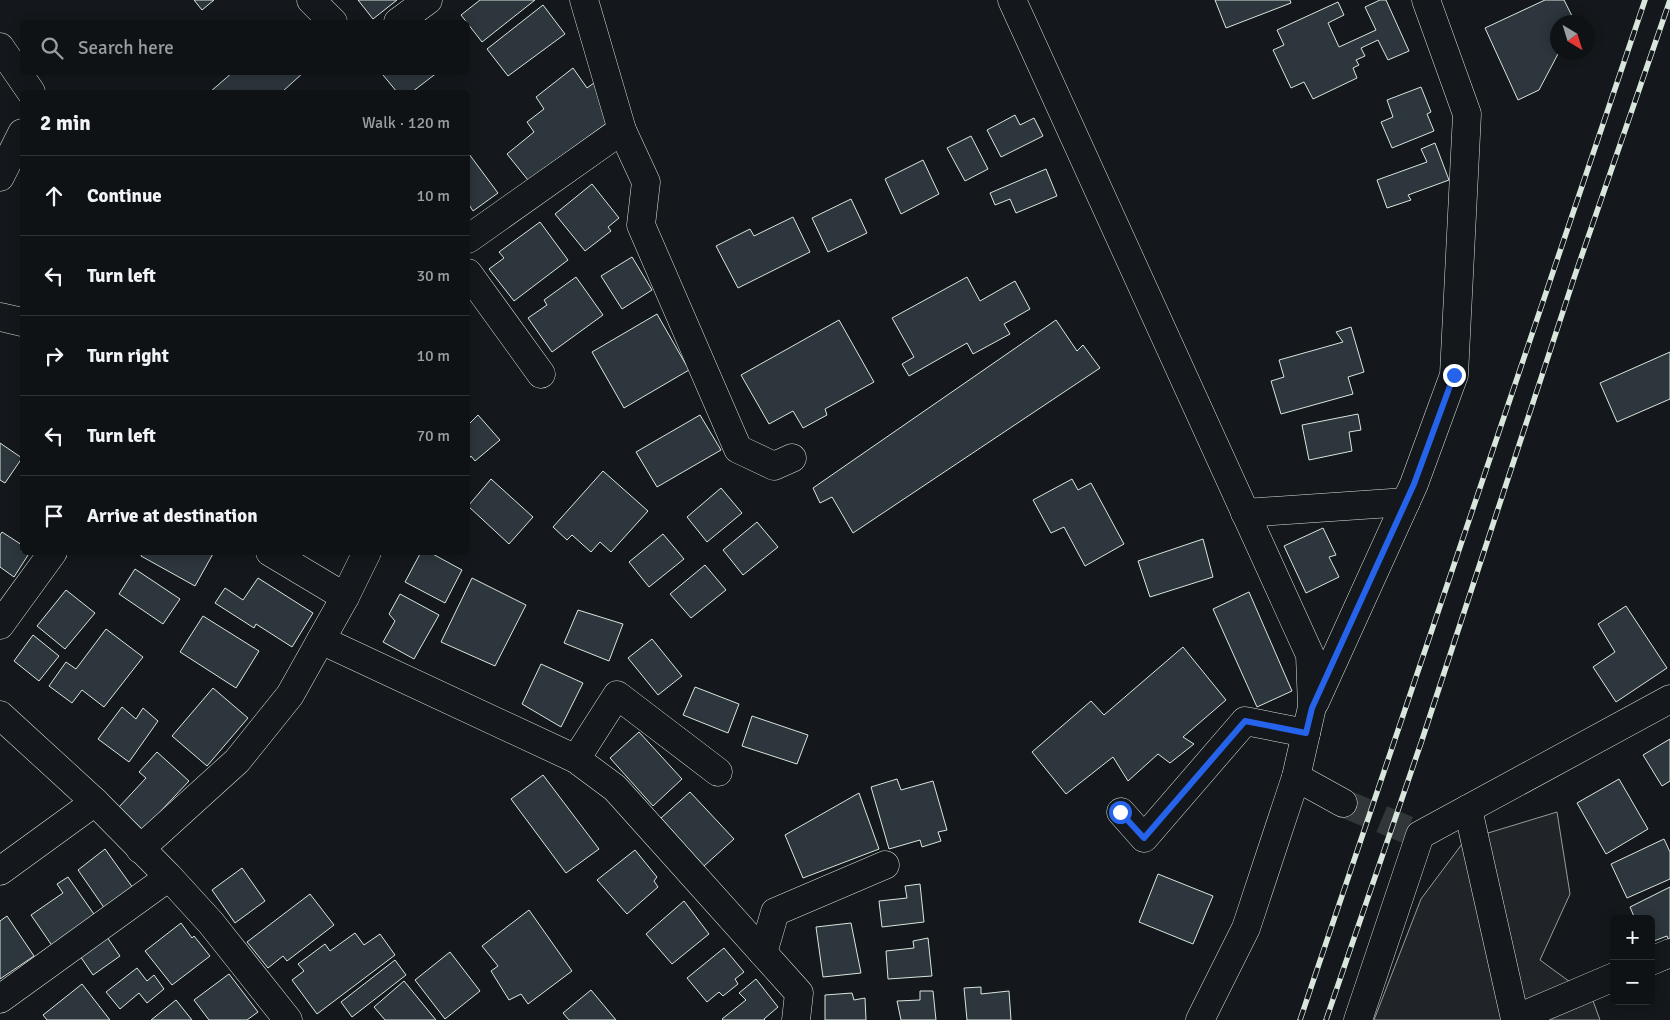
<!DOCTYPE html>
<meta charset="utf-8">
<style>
body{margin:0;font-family:Signika,sans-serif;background:#1d2022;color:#f1f3f6}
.controls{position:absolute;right:15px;bottom:15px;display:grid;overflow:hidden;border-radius:8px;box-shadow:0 2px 12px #0003}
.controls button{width:45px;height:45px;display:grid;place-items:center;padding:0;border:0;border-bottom:1px solid #2f3234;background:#0f1215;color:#f1f3f6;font:25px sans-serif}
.compass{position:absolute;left:1550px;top:15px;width:45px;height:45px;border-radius:50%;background:#0f1215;box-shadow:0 2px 12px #0003;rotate:142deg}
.stop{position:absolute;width:15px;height:15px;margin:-11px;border:4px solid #2563eb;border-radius:50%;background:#fff}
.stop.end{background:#2563eb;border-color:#fff;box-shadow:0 1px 5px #0008}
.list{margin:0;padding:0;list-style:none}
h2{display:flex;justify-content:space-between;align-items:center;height:65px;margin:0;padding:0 20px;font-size:21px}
h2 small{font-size:16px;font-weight:400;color:#9b9ea0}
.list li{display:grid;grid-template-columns:32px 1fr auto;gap:15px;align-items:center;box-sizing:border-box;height:80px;padding:0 20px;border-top:1px solid #2f3234}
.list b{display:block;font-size:19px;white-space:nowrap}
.list em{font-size:16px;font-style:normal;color:#9b9ea0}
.icon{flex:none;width:28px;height:28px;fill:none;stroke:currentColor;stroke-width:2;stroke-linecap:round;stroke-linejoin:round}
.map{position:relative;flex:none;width:1670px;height:1020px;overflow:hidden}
.search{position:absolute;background:#0f1215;box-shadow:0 2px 12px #0003;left:20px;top:20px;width:450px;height:55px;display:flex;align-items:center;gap:12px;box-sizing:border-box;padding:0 18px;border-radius:8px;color:#9b9ea0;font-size:19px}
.panel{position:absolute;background:#0f1215;box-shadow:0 2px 12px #0003;left:20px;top:90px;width:450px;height:465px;border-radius:8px}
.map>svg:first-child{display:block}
.green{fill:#202428;stroke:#939e99}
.building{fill:#2c363c;stroke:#d8e6dc}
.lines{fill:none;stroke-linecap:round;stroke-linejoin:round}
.minor-tunnel{stroke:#313739;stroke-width:28;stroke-dasharray:28 14;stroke-linecap:butt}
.minor-casing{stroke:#d8e6dc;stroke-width:29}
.minor{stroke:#14181c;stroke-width:28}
.rail-casing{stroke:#d8e6dc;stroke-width:5.5}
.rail{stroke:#14181c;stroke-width:4;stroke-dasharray:11;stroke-linecap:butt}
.route{stroke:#2563eb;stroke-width:6}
</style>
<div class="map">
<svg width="1670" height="1020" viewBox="0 0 1670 1020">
<rect width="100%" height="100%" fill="#14181c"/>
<!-- green -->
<path class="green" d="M 1557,812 L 1570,894 L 1540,960 L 1592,998 L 1600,1020 L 1374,1020 L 1421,899 L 1465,840 Z"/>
<!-- building -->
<g class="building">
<path d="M 194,0 L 214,0 L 202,10 Z"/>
<path d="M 358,0 L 397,0 L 373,19 Z"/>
<path d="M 480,0 L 535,0 L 482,42 L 461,15 Z"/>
<path d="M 1215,0 L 1290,0 L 1291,3 L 1226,28 Z"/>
<path d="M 1380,0 L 1386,0 L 1409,51 L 1388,60 L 1378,40 L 1361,48 L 1365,56 L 1356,60 L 1359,65 L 1353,68 L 1357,78 L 1313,99 L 1304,82 L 1291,88 L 1273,50 L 1284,45 L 1277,30 L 1338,2 L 1344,15 L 1328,23 L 1339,47 L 1376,30 L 1365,7 Z"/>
<path d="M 1545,0 L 1564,0 L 1575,22 L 1558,22 L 1558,52 L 1559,52 L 1539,90 L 1518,100 L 1485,28 Z"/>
<path d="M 543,5 L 565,34 L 508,76 L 487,49 Z"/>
<path d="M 573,68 L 587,88 L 594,83 L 607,123 L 528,180 L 507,154 L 534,132 L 527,122 L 544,109 L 536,97 Z"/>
<path d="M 233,72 L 304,72 L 282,92 L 210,92 Z"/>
<path d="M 386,72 L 438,72 L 412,92 L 397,92 L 383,75 Z"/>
<path d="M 1421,87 L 1431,112 L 1427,114 L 1434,131 L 1392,148 L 1381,122 L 1393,117 L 1387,100 Z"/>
<path d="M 1015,115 L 1020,125 L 1034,118 L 1043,136 L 1001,157 L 987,130 Z"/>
<path d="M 971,136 L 988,169 L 965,181 L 947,148 Z"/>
<path d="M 1435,143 L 1449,180 L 1408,195 L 1411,200 L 1387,208 L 1377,180 L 1427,162 L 1421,149 Z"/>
<path d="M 469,154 L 498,193 L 473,211 L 468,203 L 468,155 Z"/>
<path d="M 923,160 L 939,194 L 901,214 L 885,179 Z"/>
<path d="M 1046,169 L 1057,196 L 1016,213 L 1010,199 L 995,205 L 990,193 Z"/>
<path d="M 592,184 L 619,218 L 608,227 L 611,231 L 585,251 L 555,214 Z"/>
<path d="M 851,199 L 867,233 L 828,252 L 812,218 Z"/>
<path d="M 793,217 L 810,252 L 738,288 L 716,246 L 750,229 L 754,236 Z"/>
<path d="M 540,222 L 568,260 L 514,301 L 489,269 L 504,258 L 499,252 Z"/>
<path d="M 632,257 L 652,290 L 622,309 L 601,276 Z"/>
<path d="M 576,277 L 603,315 L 552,352 L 528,318 L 547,305 L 544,300 Z"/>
<path d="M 967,277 L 980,301 L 1015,281 L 1030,309 L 1004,324 L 1010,334 L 973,354 L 967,343 L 909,376 L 902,364 L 914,357 L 892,318 Z"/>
<path d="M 657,314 L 689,370 L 624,408 L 592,352 Z"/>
<path d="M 839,320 L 874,382 L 825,409 L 827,415 L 803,428 L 793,411 L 769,424 L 741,375 Z"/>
<path d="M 1056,320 L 1077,351 L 1083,345 L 1100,368 L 853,533 L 832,497 L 820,503 L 813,488 Z"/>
<path d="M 1351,327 L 1364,372 L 1348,377 L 1353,394 L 1281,414 L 1271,381 L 1284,377 L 1279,360 L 1343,342 L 1336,332 Z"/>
<path d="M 1670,352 L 1670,399 L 1617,422 L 1600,383 Z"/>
<path d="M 1358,414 L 1361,430 L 1349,432 L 1352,451 L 1309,460 L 1302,425 Z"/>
<path d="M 478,415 L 500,440 L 475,461 L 471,456 L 468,460 L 468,425 Z"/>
<path d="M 700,415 L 721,450 L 657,487 L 636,452 Z"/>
<path d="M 0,443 L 22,458 L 5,483 L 0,480 Z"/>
<path d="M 603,471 L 648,511 L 611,552 L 600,542 L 591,552 L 572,535 L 567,540 L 553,527 Z"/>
<path d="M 491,479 L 533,517 L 509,544 L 468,506 Z"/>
<path d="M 1072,479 L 1078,490 L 1091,483 L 1124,544 L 1085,566 L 1064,527 L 1051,533 L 1033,500 Z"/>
<path d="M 721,488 L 742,513 L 707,542 L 687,517 Z"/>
<path d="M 757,522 L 778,547 L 743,575 L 723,550 Z"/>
<path d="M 1323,528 L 1336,555 L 1329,557 L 1339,577 L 1306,593 L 1284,546 Z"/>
<path d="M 2,532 L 22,545 L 22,552 L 30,552 L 14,577 L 0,567 L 0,535 Z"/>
<path d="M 663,534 L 684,559 L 649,587 L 629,562 Z"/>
<path d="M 1203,539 L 1213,577 L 1150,597 L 1138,561 Z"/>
<path d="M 143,552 L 214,552 L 195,586 L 141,556 Z"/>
<path d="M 421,552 L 429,552 L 462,570 L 445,603 L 405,582 Z"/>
<path d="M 705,565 L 726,590 L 691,618 L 670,594 Z"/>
<path d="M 135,569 L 180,599 L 163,624 L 119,594 Z"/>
<path d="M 258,578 L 313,613 L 292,647 L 256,624 L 254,628 L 215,603 L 225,588 L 243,600 Z"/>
<path d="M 472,578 L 526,605 L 495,666 L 441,642 Z"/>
<path d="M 66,590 L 95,613 L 65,649 L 37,626 Z"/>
<path d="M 1249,592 L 1292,691 L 1257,707 L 1213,609 Z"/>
<path d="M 400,594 L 439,615 L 414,659 L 383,642 L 395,621 L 389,614 Z"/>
<path d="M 1626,606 L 1667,668 L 1616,702 L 1593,667 L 1615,652 L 1598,624 Z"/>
<path d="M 578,610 L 623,624 L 609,661 L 564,643 Z"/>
<path d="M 203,616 L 259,651 L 236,688 L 180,652 Z"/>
<path d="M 106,629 L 143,657 L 104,707 L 82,690 L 72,703 L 49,686 L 66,662 L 76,669 Z"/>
<path d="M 33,635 L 59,656 L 39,681 L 14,661 Z"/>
<path d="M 652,639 L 682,676 L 658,695 L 628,658 Z"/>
<path d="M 1183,647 L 1226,700 L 1183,737 L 1194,744 L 1170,763 L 1158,754 L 1128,781 L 1113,757 L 1066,794 L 1032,752 L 1091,701 L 1104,715 Z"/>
<path d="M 541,664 L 583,683 L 561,727 L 522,704 Z"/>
<path d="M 695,687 L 739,704 L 728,733 L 683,715 Z"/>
<path d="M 213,688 L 248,718 L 207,766 L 172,736 Z"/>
<path d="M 122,707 L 136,719 L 143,708 L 158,721 L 129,762 L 98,739 Z"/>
<path d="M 752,716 L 808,735 L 797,764 L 742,746 Z"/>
<path d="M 639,732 L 682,779 L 653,806 L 610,758 Z"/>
<path d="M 1670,739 L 1670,781 L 1662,786 L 1643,755 Z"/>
<path d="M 157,752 L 189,781 L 143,830 L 119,807 L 146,778 L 139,772 Z"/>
<path d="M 543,775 L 599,849 L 566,873 L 511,799 Z"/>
<path d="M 897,779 L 901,790 L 933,781 L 947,830 L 938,832 L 941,841 L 922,847 L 920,840 L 889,849 L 871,787 Z"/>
<path d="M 1619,779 L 1648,829 L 1606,854 L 1577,803 Z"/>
<path d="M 690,792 L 734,839 L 704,866 L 661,818 Z"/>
<path d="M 859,793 L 879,849 L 803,878 L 785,835 Z"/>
<path d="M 1664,839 L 1670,852 L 1670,879 L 1627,898 L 1611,864 Z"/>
<path d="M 105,849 L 133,888 L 105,909 L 78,870 Z"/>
<path d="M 635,850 L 657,877 L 654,881 L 658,887 L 627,914 L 597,880 Z"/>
<path d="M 242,868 L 265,901 L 235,923 L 212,890 Z"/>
<path d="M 1158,874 L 1213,896 L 1193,944 L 1139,922 Z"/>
<path d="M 68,877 L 96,917 L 53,947 L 31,915 L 63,893 L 57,884 Z"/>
<path d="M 920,884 L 924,922 L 882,927 L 879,901 L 907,898 L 905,886 Z"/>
<path d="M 1670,887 L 1670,943 L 1667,936 L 1651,942 L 1651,919 L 1635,919 L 1630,907 Z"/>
<path d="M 310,894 L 334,925 L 287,961 L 283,956 L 268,968 L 247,942 Z"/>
<path d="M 684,901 L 709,934 L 672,964 L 646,934 Z"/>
<path d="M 529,910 L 572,971 L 528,1004 L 521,994 L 509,1000 L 491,971 L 498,966 L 482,946 Z"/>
<path d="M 7,916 L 34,956 L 0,979 L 0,921 Z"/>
<path d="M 181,923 L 192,938 L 194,936 L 210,956 L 172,985 L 145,951 Z"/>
<path d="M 851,923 L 861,973 L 823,977 L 816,927 Z"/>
<path d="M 355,933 L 364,945 L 380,934 L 395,955 L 317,1014 L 292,980 L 304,971 L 298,964 L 325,944 L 330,951 Z"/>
<path d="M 107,937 L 120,956 L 93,975 L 80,956 Z"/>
<path d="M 928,938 L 932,976 L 888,979 L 886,951 L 914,948 L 913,941 Z"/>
<path d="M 724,948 L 744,972 L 735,979 L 738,984 L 723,996 L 719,992 L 707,1002 L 687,978 Z"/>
<path d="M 450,952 L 480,991 L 445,1019 L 415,980 Z"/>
<path d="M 395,960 L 406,975 L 352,1017 L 341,1002 Z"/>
<path d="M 137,968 L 147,981 L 154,975 L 164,989 L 147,1003 L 139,993 L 120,1009 L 106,992 Z"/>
<path d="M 229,974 L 258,1012 L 247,1020 L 209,1020 L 194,1000 Z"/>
<path d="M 756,979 L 778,1007 L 764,1019 L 765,1020 L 723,1020 L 722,1019 L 746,1000 L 739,993 Z"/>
<path d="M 404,981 L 436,1020 L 385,1020 L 374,1007 Z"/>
<path d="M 82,984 L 110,1020 L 47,1020 L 43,1015 Z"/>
<path d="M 981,987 L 981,994 L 1009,991 L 1011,1020 L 967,1020 L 964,988 Z"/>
<path d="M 591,990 L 616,1020 L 569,1020 L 563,1013 Z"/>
<path d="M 920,991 L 933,991 L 936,1020 L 901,1020 L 897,1001 L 920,1000 Z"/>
<path d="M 852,993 L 854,1000 L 865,998 L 866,1020 L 825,1020 L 825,995 Z"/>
<path d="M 176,1000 L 192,1020 L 151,1020 Z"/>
</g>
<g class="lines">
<!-- minor-tunnel -->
<path class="minor-tunnel" d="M 1343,803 L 1420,835"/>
<defs>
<g id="minor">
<path d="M 311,0 L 333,22"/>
<path d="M 584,0 L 622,130 L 646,182 L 641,225 L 738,449 L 774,466 L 792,458"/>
<path d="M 1012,0 L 1310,655 L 1312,707 L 1296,777 L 1246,928 L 1200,1020"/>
<path d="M 398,22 L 428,0"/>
<path d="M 0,47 L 31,92"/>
<path d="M 0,177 L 22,133"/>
<path d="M 468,239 L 622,130"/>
<path d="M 468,273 L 541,374"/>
<path d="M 0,317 L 22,322"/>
<path d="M 1245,513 L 1406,502"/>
<path d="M 270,552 L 345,597"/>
<path d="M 0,625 L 53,552"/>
<path d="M 321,640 L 576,759 L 615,788 L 799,993 L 796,1020"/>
<path d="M 1315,702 L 1414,484 L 1454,375 L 1467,114 L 1426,0"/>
<path d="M 0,715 L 95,802 L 169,877 L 211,923 L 288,1020"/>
<path d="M 576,759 L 617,695 L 718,772"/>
<path d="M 1296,777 L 1343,803"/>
<path d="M 1468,809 L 1515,1019 L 1614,977"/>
<path d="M 1121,812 L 1144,838 L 1245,721 L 1306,733"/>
<path d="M 140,849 L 237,761 L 290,695 L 345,597 L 367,552"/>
<path d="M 0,871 L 95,802"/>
<path d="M 763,953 L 775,912 L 885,865"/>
<path d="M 1651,961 L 1670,953"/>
<path d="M 0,999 L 169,877"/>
<path d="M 1358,1020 L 1420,835 L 1670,699"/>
</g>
</defs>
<!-- minor casing -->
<use href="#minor" class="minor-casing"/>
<!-- minor -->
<use href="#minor" class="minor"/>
<defs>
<g id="rail">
<path d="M 1300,1020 L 1645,0"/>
<path d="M 1326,1020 L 1421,743 L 1574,278 L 1670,0"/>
</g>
</defs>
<!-- rail casing -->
<use href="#rail" class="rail-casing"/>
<!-- rail -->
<use href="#rail" class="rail"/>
</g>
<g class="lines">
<!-- route -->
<path class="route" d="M 1120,812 L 1144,838 L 1245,721 L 1306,733 L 1312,708 L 1414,484 L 1454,375"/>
</g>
</svg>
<div class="controls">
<button>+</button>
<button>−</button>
</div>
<svg class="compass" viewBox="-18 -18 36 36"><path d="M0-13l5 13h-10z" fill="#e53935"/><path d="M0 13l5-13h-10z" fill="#9b9ea0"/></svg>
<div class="stop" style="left:1120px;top:812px"></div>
<div class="stop end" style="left:1454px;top:375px"></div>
<div class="search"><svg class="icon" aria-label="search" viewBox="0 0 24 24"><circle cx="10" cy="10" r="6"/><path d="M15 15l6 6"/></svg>Search here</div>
<section class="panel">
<h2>2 min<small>Walk · 120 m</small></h2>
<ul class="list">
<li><svg class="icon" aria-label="ahead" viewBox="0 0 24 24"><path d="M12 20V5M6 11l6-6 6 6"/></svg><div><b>Continue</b></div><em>10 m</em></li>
<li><svg class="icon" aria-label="left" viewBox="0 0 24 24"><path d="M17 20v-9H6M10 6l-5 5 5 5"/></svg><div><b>Turn left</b></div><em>30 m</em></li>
<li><svg class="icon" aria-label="right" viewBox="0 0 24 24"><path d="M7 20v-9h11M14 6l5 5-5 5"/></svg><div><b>Turn right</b></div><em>10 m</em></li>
<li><svg class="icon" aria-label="left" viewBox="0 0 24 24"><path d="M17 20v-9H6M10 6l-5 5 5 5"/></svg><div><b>Turn left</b></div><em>70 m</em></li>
<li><svg class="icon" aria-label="arrive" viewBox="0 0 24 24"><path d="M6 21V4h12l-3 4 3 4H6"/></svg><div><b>Arrive at destination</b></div></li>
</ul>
</section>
</div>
